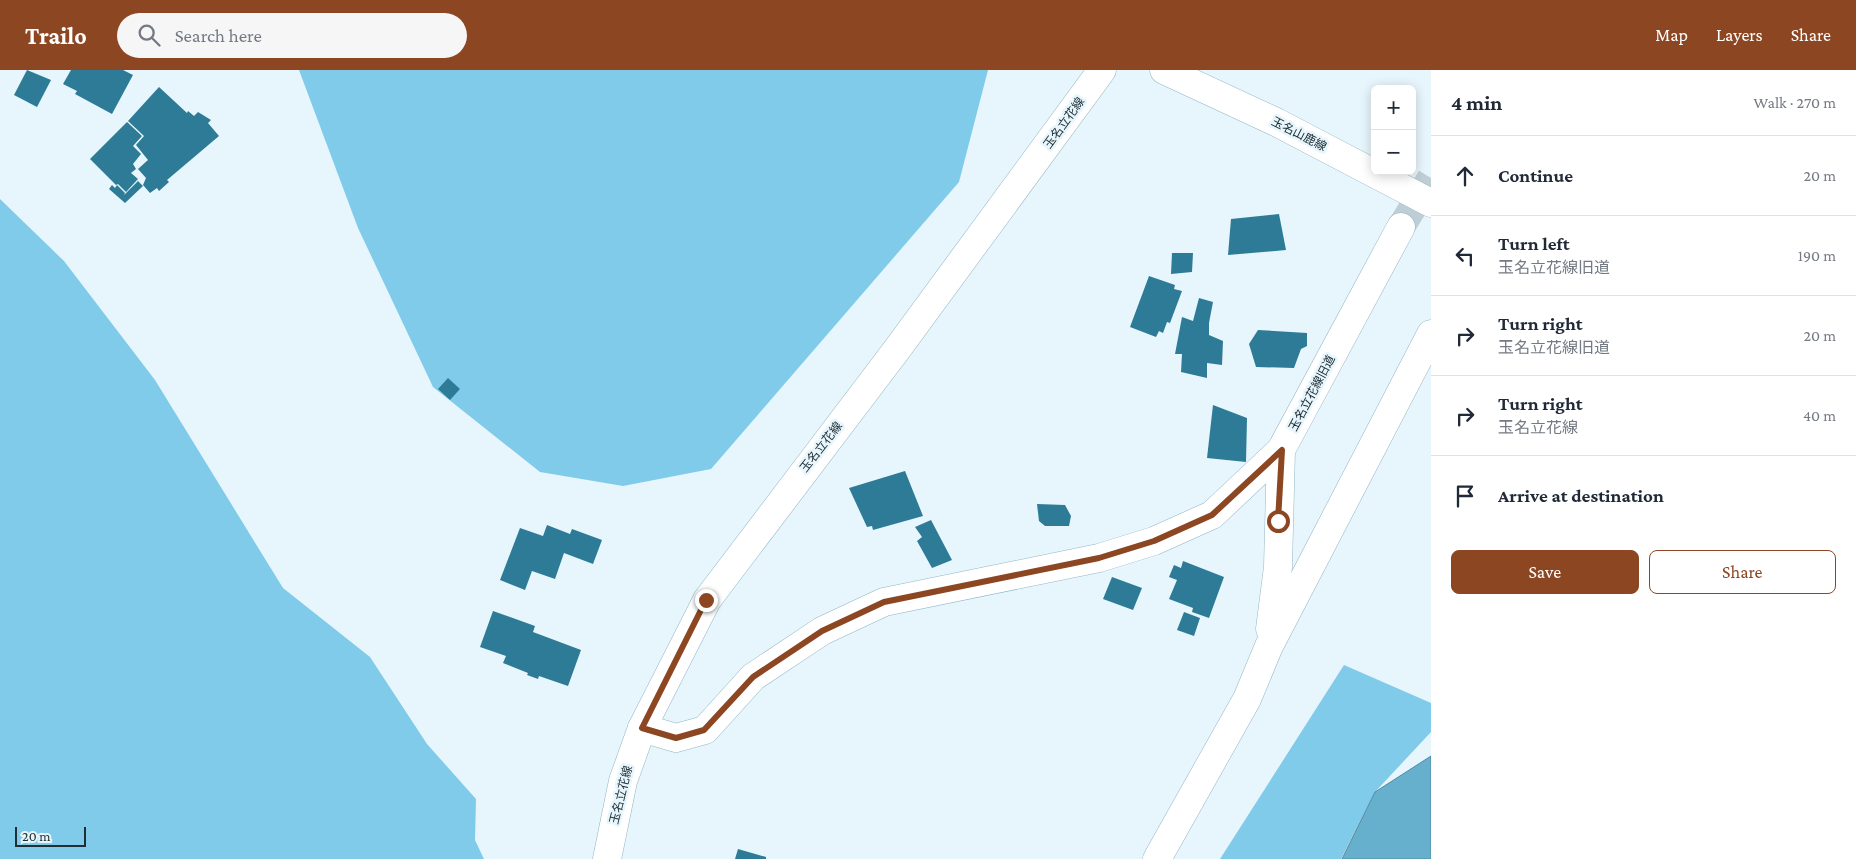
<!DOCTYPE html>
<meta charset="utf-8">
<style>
body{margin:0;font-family:"Crimson Pro","Noto Sans JP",serif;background:#f6f6f7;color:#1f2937}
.controls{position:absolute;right:15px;top:15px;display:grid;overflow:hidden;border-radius:8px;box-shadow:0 2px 12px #0003}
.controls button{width:45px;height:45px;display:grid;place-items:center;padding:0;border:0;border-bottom:1px solid #e0e1e3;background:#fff;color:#1f2937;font:25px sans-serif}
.scale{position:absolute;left:15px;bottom:12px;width:71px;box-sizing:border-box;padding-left:5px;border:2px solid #212f35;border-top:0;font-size:14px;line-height:18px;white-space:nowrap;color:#212f35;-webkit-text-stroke:4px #e7f6fc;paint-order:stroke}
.stop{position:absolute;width:15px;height:15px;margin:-11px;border:4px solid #8d4622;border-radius:50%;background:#fff}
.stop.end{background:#8d4622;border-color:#fff;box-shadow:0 1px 5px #0008}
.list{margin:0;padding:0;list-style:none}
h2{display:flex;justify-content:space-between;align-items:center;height:65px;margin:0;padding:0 20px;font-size:21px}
h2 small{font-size:16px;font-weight:400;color:#747a83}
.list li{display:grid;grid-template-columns:32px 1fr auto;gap:15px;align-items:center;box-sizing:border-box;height:80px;padding:0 20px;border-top:1px solid #e0e1e3}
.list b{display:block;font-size:19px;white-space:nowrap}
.list p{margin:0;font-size:16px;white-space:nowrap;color:#747a83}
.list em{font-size:16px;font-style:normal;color:#747a83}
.actions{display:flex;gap:10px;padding:15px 20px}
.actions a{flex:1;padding:11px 0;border:1px solid #8d4622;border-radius:8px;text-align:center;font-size:18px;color:#8d4622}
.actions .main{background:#8d4622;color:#fff}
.icon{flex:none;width:28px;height:28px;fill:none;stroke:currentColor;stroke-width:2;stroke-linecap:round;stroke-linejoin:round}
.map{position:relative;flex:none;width:1431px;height:789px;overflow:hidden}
header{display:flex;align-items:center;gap:30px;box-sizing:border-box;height:70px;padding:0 25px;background:#8d4622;color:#fff}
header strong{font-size:24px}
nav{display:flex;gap:28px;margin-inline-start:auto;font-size:18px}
.search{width:350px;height:45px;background:#f6f6f7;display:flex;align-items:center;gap:12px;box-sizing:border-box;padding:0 18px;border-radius:28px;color:#747a83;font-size:19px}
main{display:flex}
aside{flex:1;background:#fff}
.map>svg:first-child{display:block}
.forest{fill:#80cbe9}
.water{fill:#66b0ce;stroke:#5189a0}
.building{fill:#2d7b96}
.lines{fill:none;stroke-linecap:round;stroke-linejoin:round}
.minor-tunnel{stroke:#bfced4;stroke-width:28;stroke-dasharray:28 14;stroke-linecap:butt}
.minor-casing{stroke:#92b6c5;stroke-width:29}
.major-casing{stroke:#92b6c5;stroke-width:29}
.minor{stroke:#fff;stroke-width:28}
.major{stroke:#fff;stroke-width:28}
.route{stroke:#8d4622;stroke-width:6}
.labels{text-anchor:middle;stroke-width:5;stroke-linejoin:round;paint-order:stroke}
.street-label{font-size:12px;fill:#212f35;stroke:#e7f6fc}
</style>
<header>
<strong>Trailo</strong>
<div class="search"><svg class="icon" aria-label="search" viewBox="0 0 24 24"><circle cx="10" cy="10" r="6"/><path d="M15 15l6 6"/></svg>Search here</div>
<nav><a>Map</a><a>Layers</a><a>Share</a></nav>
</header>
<main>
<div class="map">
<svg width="1431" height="789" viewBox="0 0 1431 789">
<rect width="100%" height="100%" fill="#e7f6fc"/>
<!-- forest -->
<g class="forest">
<path d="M 299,0 L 988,0 L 959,112 L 711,399 L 623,416 L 540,402 L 433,317 L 358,158 Z"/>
<path d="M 0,129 L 64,191 L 155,310 L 283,518 L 370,587 L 427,674 L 476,729 L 475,770 L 484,789 L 0,789 Z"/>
<path d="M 1344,595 L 1431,633 L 1431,662 L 1375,722 L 1341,789 L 1220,789 Z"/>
</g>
<!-- water -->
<path class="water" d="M 1431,686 L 1431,789 L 1342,789 L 1375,722 Z"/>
<!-- building -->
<g class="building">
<path d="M 27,0 L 51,10 L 37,37 L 14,25 Z"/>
<path d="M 71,0 L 123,0 L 133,5 L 112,44 L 75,24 L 77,21 L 63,14 Z"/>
<path d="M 159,17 L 187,43 L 188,41 L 194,46 L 198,42 L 211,50 L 208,53 L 219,66 L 167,110 L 169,112 L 159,121 L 157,118 L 150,123 L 143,115 L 146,108 L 138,99 L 148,90 L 136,75 L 144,66 L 128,51 Z"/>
<path d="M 127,52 L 142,66 L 133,76 L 141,84 L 133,94 L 136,99 L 131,103 L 138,109 L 126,122 L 118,114 L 116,115 L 90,89 Z"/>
<path d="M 138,111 L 143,116 L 125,133 L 109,119 L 112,115 L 115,118 L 117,115 L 125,123 L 124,125 Z"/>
<path d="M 1279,144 L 1286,180 L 1228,185 L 1231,149 Z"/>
<path d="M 1172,183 L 1193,183 L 1192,202 L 1171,204 Z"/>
<path d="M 1149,206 L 1175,215 L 1174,219 L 1182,221 L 1170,253 L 1167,252 L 1163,263 L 1159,261 L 1156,267 L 1130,257 Z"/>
<path d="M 1199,228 L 1213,232 L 1209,253 L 1209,265 L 1223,271 L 1222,295 L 1207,293 L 1207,308 L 1181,302 L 1182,284 L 1175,284 L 1182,247 L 1193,251 Z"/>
<path d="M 1258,260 L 1307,263 L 1307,276 L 1301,279 L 1294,298 L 1256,297 L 1249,274 Z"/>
<path d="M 448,308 L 460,319 L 450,330 L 438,319 Z"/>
<path d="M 1213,335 L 1247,348 L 1246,392 L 1207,388 Z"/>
<path d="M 905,401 L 923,446 L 873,460 L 872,456 L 867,457 L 849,418 Z"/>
<path d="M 1037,434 L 1065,435 L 1071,446 L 1069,456 L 1045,456 L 1039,451 Z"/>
<path d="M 931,450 L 952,490 L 932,498 L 917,471 L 922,467 L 915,457 Z"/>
<path d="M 547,455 L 570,464 L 572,459 L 602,470 L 593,494 L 564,483 L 555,509 L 532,501 L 525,520 L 500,510 L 520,458 L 543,466 Z"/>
<path d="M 1183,491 L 1224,507 L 1209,548 L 1192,542 L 1193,538 L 1169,529 L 1177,510 L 1169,507 L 1174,495 L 1181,498 Z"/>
<path d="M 1112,507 L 1142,518 L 1133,540 L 1103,529 Z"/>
<path d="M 493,541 L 535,556 L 533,562 L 581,580 L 568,616 L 539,606 L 538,609 L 527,605 L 528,603 L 503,593 L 506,586 L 480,577 Z"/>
<path d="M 1184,542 L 1200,548 L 1194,566 L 1177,560 Z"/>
<path d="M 738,779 L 766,787 L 766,789 L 735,789 Z"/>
</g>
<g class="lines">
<!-- minor-tunnel -->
<path class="minor-tunnel" d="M 1401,157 L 1431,108"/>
<defs>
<g id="minor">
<path d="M 1270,559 L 1278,497 L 1281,380"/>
<path d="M 642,658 L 676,668 L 705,660 L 753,607 L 822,561 L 884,532 L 1099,488 L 1154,471 L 1212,445 L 1281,380 L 1401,157"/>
<path d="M 1157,789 L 1247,629 L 1269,576 L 1431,264"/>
</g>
<g id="major">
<path d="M 1164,0 L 1276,52 L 1431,133"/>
<path d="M 607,789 L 623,711 L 642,658 L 707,530 L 898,278 L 1102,0"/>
</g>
</defs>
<!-- minor casing -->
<use href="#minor" class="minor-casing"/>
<!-- major casing -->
<use href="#major" class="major-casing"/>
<!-- minor -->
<use href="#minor" class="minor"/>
<!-- major -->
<use href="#major" class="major"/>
</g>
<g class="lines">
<!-- route -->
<path class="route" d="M 706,530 L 642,658 L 676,668 L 704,660 L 753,607 L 822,561 L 884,532 L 1099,488 L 1154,471 L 1212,445 L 1282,380 L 1278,451"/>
</g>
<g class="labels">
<!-- street labels -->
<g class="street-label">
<text transform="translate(1064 53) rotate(-54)" y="4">玉名立花線</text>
<text transform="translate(1299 64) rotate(27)" y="4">玉名山鹿線</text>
<text transform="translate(1312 323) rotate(-62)" y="4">玉名立花線旧道</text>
<text transform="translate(821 377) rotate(-52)" y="4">玉名立花線</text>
<text transform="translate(621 725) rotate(-76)" y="4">玉名立花線</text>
</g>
</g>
</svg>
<div class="controls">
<button>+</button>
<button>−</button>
</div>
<div class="scale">20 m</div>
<div class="stop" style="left:1278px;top:451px"></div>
<div class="stop end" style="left:706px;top:530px"></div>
</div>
<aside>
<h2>4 min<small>Walk · 270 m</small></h2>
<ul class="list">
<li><svg class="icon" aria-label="ahead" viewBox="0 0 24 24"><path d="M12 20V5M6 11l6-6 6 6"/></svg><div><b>Continue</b></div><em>20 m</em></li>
<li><svg class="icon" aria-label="left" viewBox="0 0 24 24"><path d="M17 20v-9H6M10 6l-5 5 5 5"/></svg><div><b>Turn left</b><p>玉名立花線旧道</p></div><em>190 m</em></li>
<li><svg class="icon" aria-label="right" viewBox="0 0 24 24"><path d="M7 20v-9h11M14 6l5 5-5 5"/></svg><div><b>Turn right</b><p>玉名立花線旧道</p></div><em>20 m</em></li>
<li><svg class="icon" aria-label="right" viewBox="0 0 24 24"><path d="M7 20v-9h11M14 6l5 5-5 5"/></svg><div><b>Turn right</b><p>玉名立花線</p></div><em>40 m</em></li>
<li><svg class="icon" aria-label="arrive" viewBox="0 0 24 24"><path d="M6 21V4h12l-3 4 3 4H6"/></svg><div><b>Arrive at destination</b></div></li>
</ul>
<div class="actions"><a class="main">Save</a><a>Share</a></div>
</aside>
</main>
